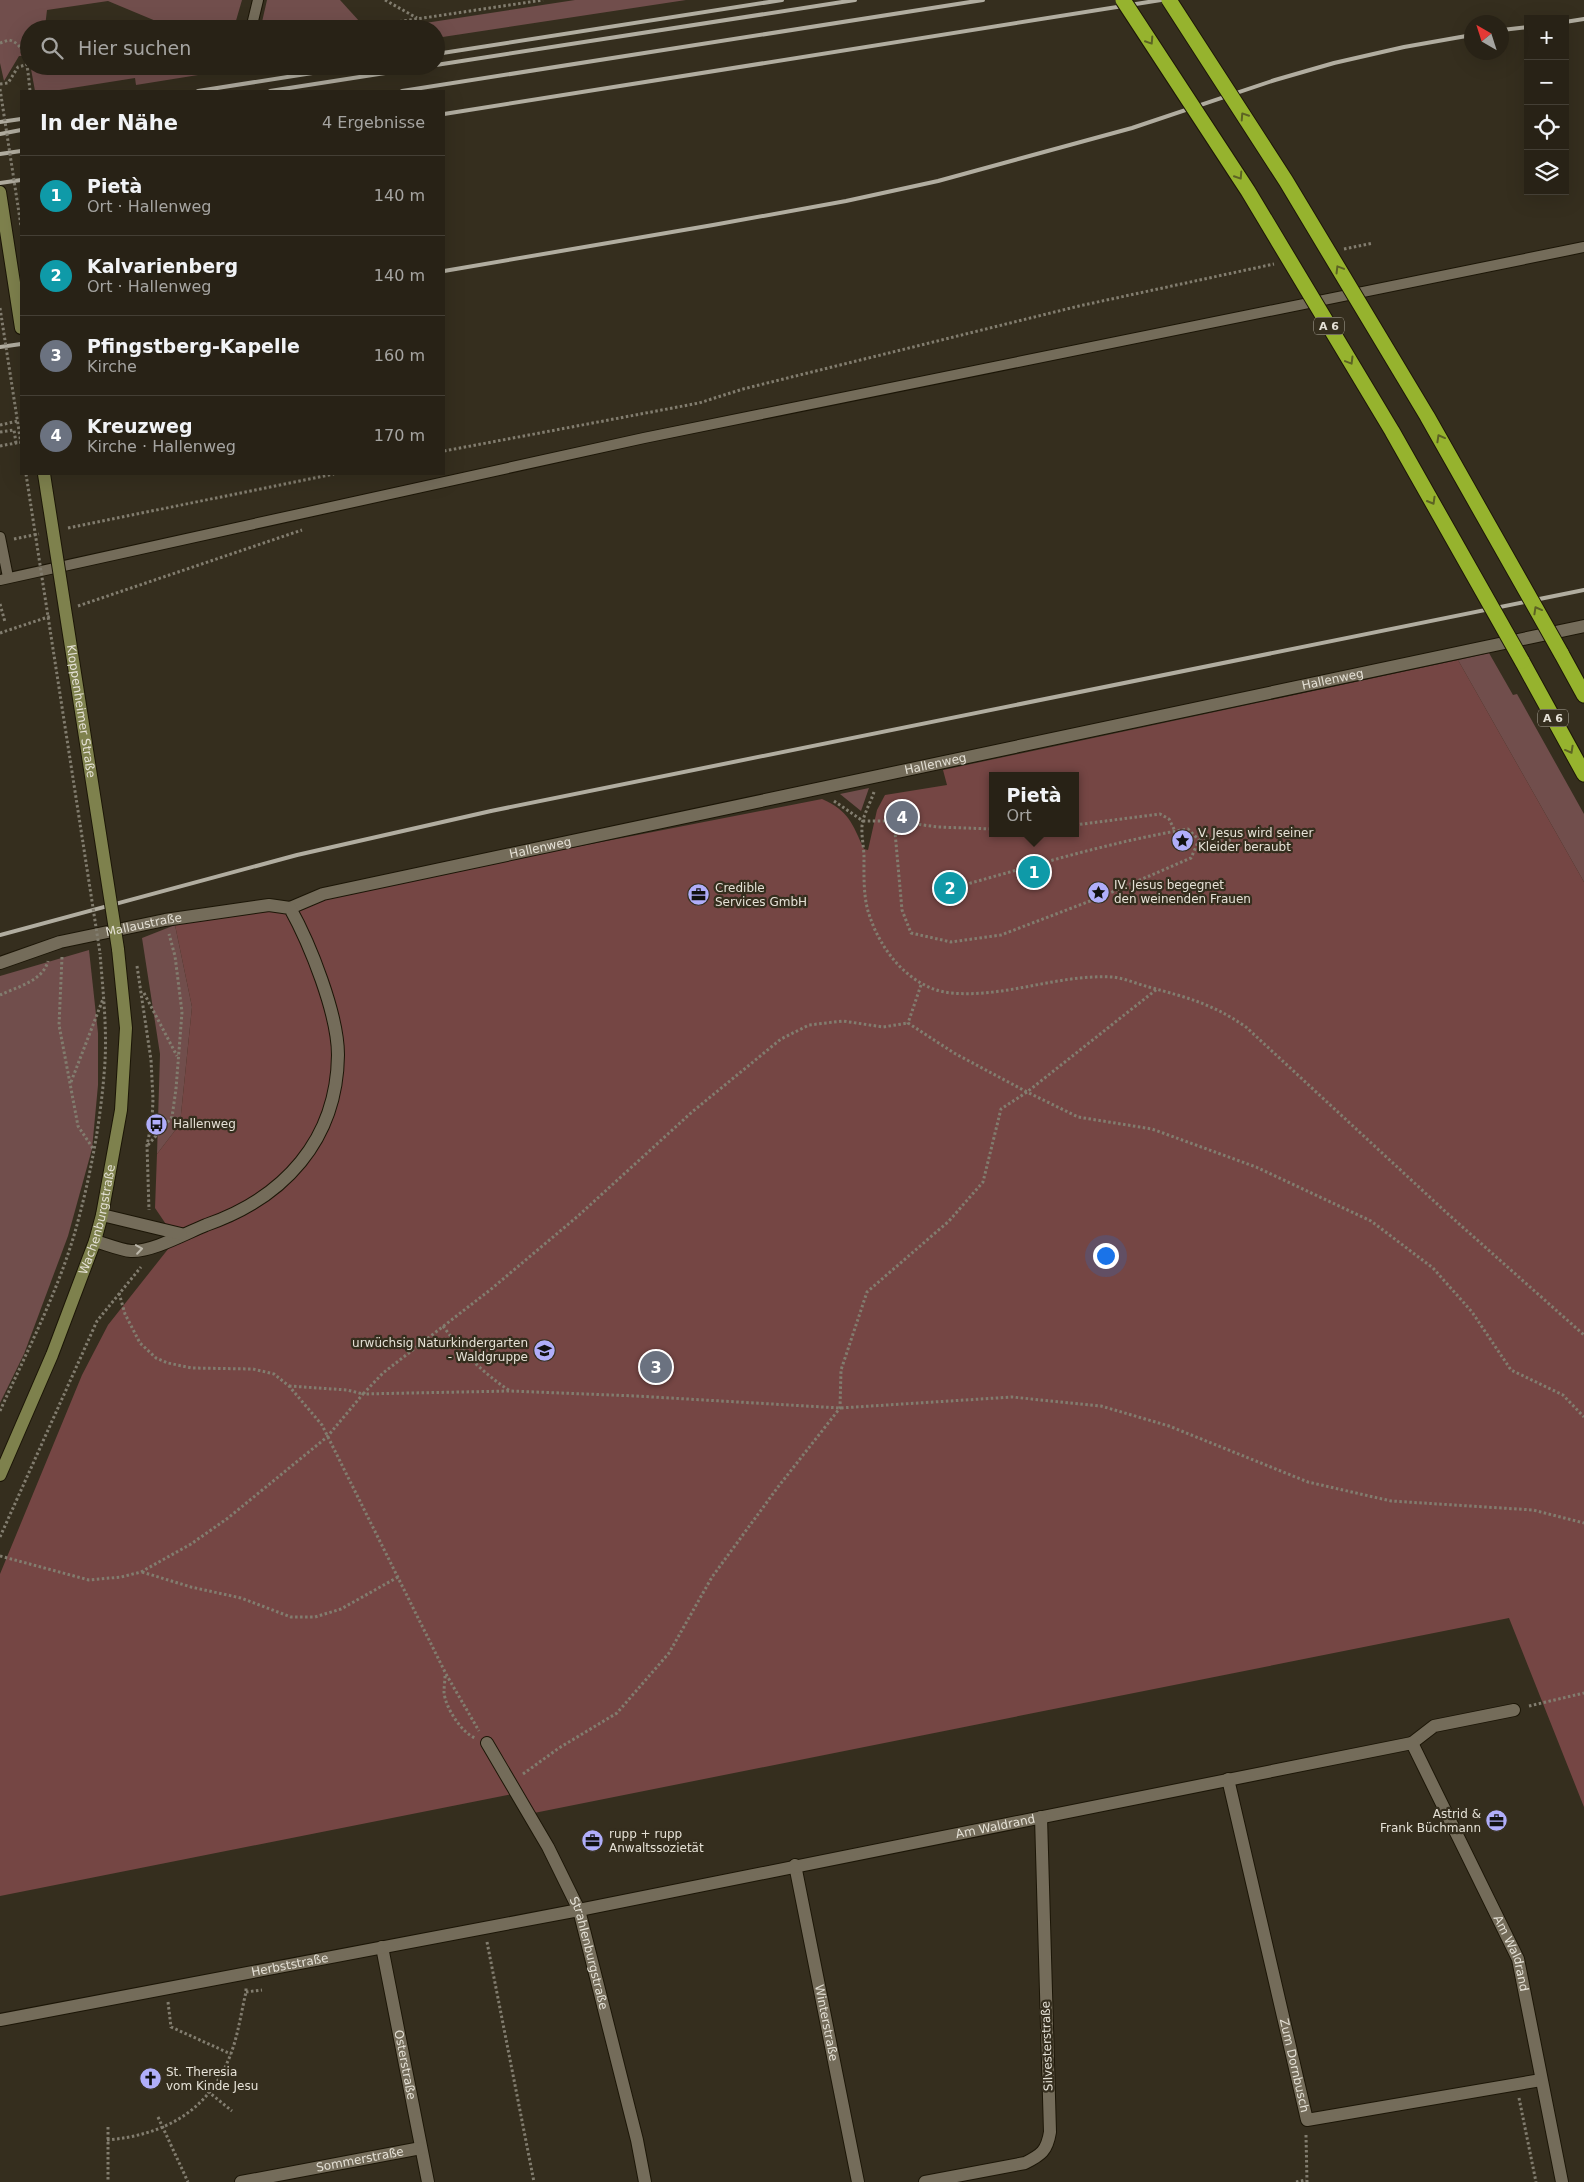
<!DOCTYPE html>
<html lang="de">
<meta charset="utf-8">
<style>
body{margin:0;font-family:"DejaVu Sans",sans-serif;background:#302a1f;color:#f1f3f6}
.controls{position:absolute;right:15px;top:15px;display:grid;overflow:hidden;border-radius:0px;box-shadow:0 5px 20px #0002}
.controls button{width:45px;height:45px;display:grid;place-items:center;padding:0;border:0;border-bottom:1px solid #443f35;background:#282216;color:#f1f3f6;font:25px sans-serif}
.compass{position:absolute;left:1464px;top:15px;width:45px;height:45px;border-radius:50%;background:#282216;box-shadow:0 5px 20px #0002;rotate:321deg}
.you{position:absolute;left:1105px;top:1255px;width:18px;height:18px;margin:-12px;border:4px solid #fff;border-radius:50%;background:#1a73e8;box-shadow:0 0 0 8px #1a73e833}
.badge{display:grid;place-items:center;width:32px;height:32px;border-radius:50%;background:#b0aefa;color:#fff;font-size:16px;font-weight:700}
.pin{position:absolute;translate:-50% -50%;border:2px solid #fff;box-shadow:0 1px 5px #0006}
.popup{position:absolute;left:989px;top:772px;width:90px;height:65px;box-sizing:border-box;display:grid;place-content:center;border-radius:0px;background:#282216;filter:drop-shadow(0 1px 4px #0005);font-size:16px;white-space:nowrap;color:#a5a4a1}
.popup b{font-size:19px;color:#f1f3f6}
.popup::after{content:'';position:absolute;left:50%;top:100%;margin-left:-10px;border:10px solid transparent;border-top-color:#282216}
.list{margin:0;padding:0;list-style:none}
h2{display:flex;justify-content:space-between;align-items:center;height:65px;margin:0;padding:0 20px;font-size:21px}
h2 small{font-size:16px;font-weight:400;color:#a5a4a1}
.list li{display:grid;grid-template-columns:32px 1fr auto;gap:15px;align-items:center;box-sizing:border-box;height:80px;padding:0 20px;border-top:1px solid #443f35}
.list b{display:block;font-size:19px;white-space:nowrap}
.list p{margin:0;font-size:16px;white-space:nowrap;color:#a5a4a1}
.list em{font-size:16px;font-style:normal;color:#a5a4a1}
.icon{flex:none;width:28px;height:28px;fill:none;stroke:currentColor;stroke-width:2;stroke-linecap:round;stroke-linejoin:round}
.map{position:relative;flex:none;width:1584px;height:2182px;overflow:hidden}
.search{position:absolute;background:#282216;box-shadow:0 5px 20px #0002;left:20px;top:20px;width:425px;height:55px;display:flex;align-items:center;gap:12px;box-sizing:border-box;padding:0 18px;border-radius:28px;color:#a5a4a1;font-size:19px}
.panel{position:absolute;background:#282216;box-shadow:0 5px 20px #0002;left:20px;top:90px;width:425px;height:385px;border-radius:0px}
.map>svg:first-child{display:block}
.green{fill:#714e4c}
.forest{fill:#754644;fill-rule:evenodd}
.lines{fill:none;stroke-linecap:round;stroke-linejoin:round}
.service-casing{stroke:#1c1607;stroke-width:12}
.minor-casing{stroke:#1c1607;stroke-width:14}
.tertiary-casing{stroke:#1c1607;stroke-width:14}
.secondary-casing{stroke:#1c1607;stroke-width:14}
.motorway-casing{stroke:#1c1607;stroke-width:17}
.path{stroke:#827d6f;stroke-width:3;stroke-dasharray:2.5 2.5;stroke-linecap:butt}
.service{stroke:#746c5a;stroke-width:10}
.minor{stroke:#746c5a;stroke-width:12}
.tertiary{stroke:#746c5a;stroke-width:12}
.secondary{stroke:#7e814d;stroke-width:12}
.motorway{stroke:#96b32e;stroke-width:15}
.rail{stroke:#b1ada0;stroke-width:4}
.secondary-bridge-casing{stroke:#1c1607;stroke-width:14;stroke-linecap:butt}
.motorway-bridge-casing{stroke:#1c1607;stroke-width:17;stroke-linecap:butt}
.path-bridge{stroke:#827d6f;stroke-width:3;stroke-dasharray:2.5 2.5;stroke-linecap:butt}
.secondary-bridge{stroke:#7e814d;stroke-width:12}
.motorway-bridge{stroke:#96b32e;stroke-width:15}
.oneway{stroke:#5c6324}
.oneway2{stroke:#bdb8ab}
.labels{text-anchor:middle;stroke-width:4.5;stroke-linejoin:round;paint-order:stroke}
.shield{fill:#352e1e;stroke:#b0ab9f;stroke-width:1}
.shield-label{font-size:11px;font-weight:bold;fill:#e5e1d6}
.street-label{font-size:12px;fill:#e5e1d6;stroke:#352e1e}
.poi-label{font-size:12px;fill:#e5e1d6;stroke:#352e1e;text-anchor:start}
</style>
<div class="map">
<svg width="1584" height="2182" viewBox="0 0 1584 2182">
<rect width="100%" height="100%" fill="#352e1e"/>
<!-- green -->
<g class="green">
<path d="M 0,0 L 242,0 L 235,24 L 208,29 L 175,29 L 108,1 L 47,10 L 45,27 L 32,26 L 31,29 L 29,29 L 28,56 L 19,56 L 4,81 L 0,63 Z"/>
<path d="M 267,0 L 340,0 L 360,22 L 316,29 L 270,29 L 262,22 Z"/>
<path d="M 575,0 L 686,0 L 436,38 L 436,29 L 386,29 Z"/>
<path d="M 40,66 L 254,66 L 136,85 L 135,78 L 53,91 L 35,91 L 31,69 Z"/>
<path d="M 1489,653 L 1513,695 L 1517,694 L 1584,814 L 1584,882 L 1458,660 Z"/>
<path d="M 869,788 L 861,811 L 840,794 Z"/>
<path d="M 175,925 L 192,1007 L 180,1124 L 157,1154 L 160,1054 L 142,938 Z"/>
<path d="M 89,950 L 98,1033 L 98,1085 L 92,1149 L 68,1236 L 24,1354 L 0,1403 L 0,976 Z"/>
</g>
<!-- forest -->
<path class="forest" d="M 1458,660 L 1584,882 L 1584,1807 L 1509,1618 L 534,1813 L 523,1792 L 0,1896 L 0,1574 L 82,1375 L 108,1325 L 176,1239 L 155,1208 L 157,1154 L 180,1124 L 192,1007 L 175,925 L 822,799 C 849,811 852,823 864,849 L 868,850 L 877,810 L 885,795 L 947,785 L 943,770 ZM 993,776 L 1075,776 L 1075,833 L 993,833 Z"/>
<g class="lines">
<defs>
<g id="service">
<path d="M 251,29 L 258,0"/>
<path d="M 0,537 L 8,577"/>
<path d="M 0,580 L 644,438 L 1584,247"/>
</g>
<g id="minor">
<path id="s1" d="M 290,908 L 323,894 L 1584,626"/>
<path id="s2" d="M 487,1743 L 548,1847 L 579,1910 L 637,2140 L 645,2182"/>
<path d="M 1412,1743 L 1434,1726 L 1514,1710"/>
<path id="s3" d="M 1228,1779 L 1307,2120 L 1541,2080"/>
<path id="s4" d="M 795,1865 L 858,2182"/>
<path id="s5" d="M 382,1947 L 428,2182"/>
<path id="s6" d="M 0,2020 L 579,1910 L 1412,1743 L 1518,1959 L 1562,2182"/>
<path id="s7" d="M 241,2182 L 421,2148"/>
<path d="M 925,2182 L 1025,2163 C 1041,2155 1047,2151 1050,2132 L 1041,1817"/>
</g>
<g id="tertiary">
<path id="s8" d="M 0,963 L 60,942 L 165,920 L 269,905 L 290,908 C 310,944 338,1014 338,1055 C 337,1140 284,1198 206,1225 C 186,1233 152,1252 131,1251 C 120,1250 106,1244 95,1241"/>
<path d="M 102,1215 L 181,1234"/>
</g>
<g id="secondary">
<path d="M 0,192 L 21,328"/>
<path id="s9" d="M 0,1475 L 52,1355 L 95,1241 L 102,1215 L 121,1110 L 126,1028 L 118,949"/>
</g>
<g id="motorway">
<path d="M 1561,653 L 1584,695"/>
<path d="M 1522,661 L 1584,774"/>
</g>
</defs>
<!-- service casing -->
<use href="#service" class="service-casing"/>
<!-- minor casing -->
<use href="#minor" class="minor-casing"/>
<!-- tertiary casing -->
<use href="#tertiary" class="tertiary-casing"/>
<!-- secondary casing -->
<use href="#secondary" class="secondary-casing"/>
<!-- motorway casing -->
<use href="#motorway" class="motorway-casing"/>
<!-- path -->
<g class="path">
<path d="M 385,0 L 417,18"/>
<path d="M 350,29 L 543,0"/>
<path d="M 0,43 L 9,40 C 28,44 28,75 30,91"/>
<path d="M 0,84 L 8,83 L 18,67 L 29,64"/>
<path d="M 1344,249 L 1373,243"/>
<path d="M 0,425 L 18,421"/>
<path d="M 0,432 L 14,430 L 16,443"/>
<path d="M 0,446 L 21,442"/>
<path d="M 444,451 L 699,403 L 743,389 L 1079,306 L 1274,264"/>
<path d="M 68,528 L 334,474"/>
<path d="M 14,539 L 39,534"/>
<path d="M 0,604 L 5,622"/>
<path d="M 78,606 L 302,530"/>
<path d="M 0,633 L 51,616"/>
<path d="M 874,792 C 871,801 866,810 863,820 C 860,831 864,846 864,857 C 864,876 863,899 870,917 C 882,953 912,989 951,993 C 1006,998 1058,974 1112,977 C 1124,978 1137,984 1149,987 C 1188,998 1211,1003 1246,1027 L 1448,1214 L 1584,1335"/>
<path d="M 834,801 L 863,821 L 894,821 L 902,910 L 911,933 L 951,942 L 1001,935 L 1098,898 L 1191,858 L 1199,840 L 1188,829 C 1110,842 1036,865 960,886"/>
<path d="M 894,821 L 938,827 L 993,829"/>
<path d="M 1075,825 L 1160,814 L 1169,819 L 1175,831"/>
<path d="M 1199,840 L 1231,840"/>
<path d="M 62,957 L 59,1025 L 78,1126 L 94,1150"/>
<path d="M 137,966 L 151,1060 L 153,1099 L 152,1121 L 147,1145 L 149,1210"/>
<path d="M 921,985 L 908,1023 L 954,1053 L 1027,1092 L 1157,989"/>
<path d="M 144,993 L 177,1056"/>
<path d="M 0,995 C 17,987 43,981 48,961"/>
<path d="M 71,1082 L 103,999"/>
<path d="M 148,1145 L 172,1117 L 176,1089 L 182,1012 L 175,956 L 169,934"/>
<path d="M 119,1293 L 125,1314 L 140,1343 L 156,1358 L 168,1363 L 192,1368 L 253,1369 L 274,1374 L 289,1386 L 322,1425 L 446,1674 L 479,1731"/>
<path d="M 443,1326 C 462,1352 483,1373 510,1391"/>
<path d="M 289,1386 L 347,1390 L 363,1394 L 383,1373 L 490,1290 L 578,1216 L 692,1112 L 781,1039 L 809,1025 L 843,1021 L 883,1027 L 908,1023"/>
<path d="M 0,1411 C 28,1349 61,1286 78,1221 C 91,1173 100,1123 104,1075 C 108,1034 103,993 100,953"/>
<path d="M 0,1537 L 97,1321 L 141,1267"/>
<path d="M 0,1556 L 89,1580 L 121,1577 L 141,1572 L 191,1544 L 228,1518 L 327,1437 L 363,1394 L 510,1391 L 636,1396 L 840,1408 L 1012,1397 L 1101,1406 L 1169,1426 L 1308,1482 L 1391,1501 L 1533,1510 L 1584,1523"/>
<path d="M 142,1572 L 191,1587 L 241,1598 L 291,1617 L 315,1617 L 341,1609 L 398,1577"/>
<path d="M 445,1676 C 445,1681 444,1687 444,1692 C 445,1707 461,1732 475,1738"/>
<path d="M 1529,1706 L 1584,1693"/>
<path d="M 523,1774 L 559,1748 L 617,1713 L 669,1653 L 712,1577 L 778,1487 L 840,1408 L 841,1370 L 867,1292 L 949,1221 L 983,1182 L 1001,1109 L 1027,1092 L 1078,1117 L 1152,1129 L 1256,1167 L 1371,1221 L 1433,1268 L 1472,1312 L 1511,1370 L 1563,1395 L 1584,1417"/>
<path d="M 487,1942 L 534,2182"/>
<path d="M 246,1992 L 262,1990"/>
<path d="M 168,2002 L 171,2027 L 231,2054"/>
<path d="M 200,2085 L 232,2111"/>
<path d="M 1519,2098 L 1536,2182"/>
<path d="M 158,2117 L 188,2182"/>
<path d="M 108,2127 L 108,2182"/>
<path d="M 1306,2135 L 1307,2182"/>
<path d="M 107,2140 C 164,2135 208,2112 230,2056 C 238,2036 241,2013 246,1992 L 246,1987"/>
<path d="M 1296,2182 L 1306,2180"/>
</g>
<!-- service -->
<use href="#service" class="service"/>
<!-- minor -->
<use href="#minor" class="minor"/>
<!-- tertiary -->
<use href="#tertiary" class="tertiary"/>
<!-- secondary -->
<use href="#secondary" class="secondary"/>
<!-- motorway -->
<use href="#motorway" class="motorway"/>
<!-- rail -->
<g class="rail">
<path d="M 1565,22 L 1584,19"/>
<path d="M 1502,30 L 1528,27"/>
<path d="M 436,54 L 782,0"/>
<path d="M 436,65 L 855,0"/>
<path d="M 198,91 L 357,66"/>
<path d="M 270,91 L 430,66"/>
<path d="M 402,91 L 983,0"/>
<path d="M 444,114 L 1161,0"/>
<path d="M 0,122 L 21,119"/>
<path d="M 0,134 L 21,130"/>
<path d="M 0,154 L 21,151"/>
<path d="M 0,183 L 21,180"/>
<path d="M 444,271 L 713,225 L 846,201 L 938,181 L 1132,128 L 1275,80 L 1334,63 L 1404,47 L 1472,35"/>
<path d="M 0,347 L 21,344"/>
<path d="M 0,935 L 297,855 L 491,811 L 1584,590"/>
</g>
<defs>
<g id="secondary-bridge">
<path id="s10" d="M 44,474 L 118,949"/>
</g>
<g id="motorway-bridge">
<path d="M 1123,0 L 1248,191 L 1392,431 L 1522,661"/>
<path d="M 1169,0 L 1286,181 L 1427,416 L 1561,653"/>
</g>
</defs>
<!-- secondary-bridge casing -->
<use href="#secondary-bridge" class="secondary-bridge-casing"/>
<!-- motorway-bridge casing -->
<use href="#motorway-bridge" class="motorway-bridge-casing"/>
<!-- path-bridge -->
<g class="path-bridge">
<path d="M 0,89 L 21,226"/>
<path d="M 0,308 L 21,444"/>
<path d="M 26,474 L 100,953"/>
</g>
<!-- secondary-bridge -->
<use href="#secondary-bridge" class="secondary-bridge"/>
<!-- motorway-bridge -->
<use href="#motorway-bridge" class="motorway-bridge"/>
</g>
<!-- one-way arrows -->
<defs><path id="oneway-chevron" d="M-2-3.5L2.5 0L-2 3.5" fill="none" stroke-width="1.6" stroke-linecap="round" stroke-linejoin="round" transform="scale(1.25)"/></defs>
<g class="oneway">
<use href="#oneway-chevron" transform="translate(1150 41) rotate(57)"/>
<use href="#oneway-chevron" transform="translate(1244 116) rotate(-123)"/>
<use href="#oneway-chevron" transform="translate(1239 176) rotate(57)"/>
<use href="#oneway-chevron" transform="translate(1339 269) rotate(-121)"/>
<use href="#oneway-chevron" transform="translate(1350 361) rotate(59)"/>
<use href="#oneway-chevron" transform="translate(1440 438) rotate(-119)"/>
<use href="#oneway-chevron" transform="translate(1432 501) rotate(60)"/>
<use href="#oneway-chevron" transform="translate(1537 610) rotate(-119)"/>
<use href="#oneway-chevron" transform="translate(1570 750) rotate(61)"/>
</g>
<use class="oneway2" href="#oneway-chevron" transform="translate(139 1249) rotate(-8)"/>
<!-- icons -->
<defs>
<symbol id="sight-disc" viewBox="-11 -11 22 22"><circle r="9.5" fill="#b0aefa" stroke="#352e1e"/><path d="M0-6L1.8-2.2L6-1.7L2.9 1.2L3.7 5.4L0 3.3L-3.7 5.4L-2.9 1.2L-6-1.7L-1.8-2.2Z" fill="#111"/></symbol>
<symbol id="office-disc" viewBox="-11 -11 22 22"><circle r="9.5" fill="#b0aefa" stroke="#352e1e"/><path d="M-6-3h4V-5.5h4V-3h4V5H-6ZM-1-4.5V-3h2v-1.5ZM-6 0V1H6V0Z" fill="#111"/></symbol>
<symbol id="bus-disc" viewBox="-11 -11 22 22"><circle r="9.5" fill="#b0aefa" stroke="#352e1e"/><path d="M-5-6H5V4H4V6H2V4H-2V6H-4V4H-5ZM-3.5-4V0h7V-4ZM-3.5 1.2v1.5H-2V1.2ZM2 1.2v1.5H3.5V1.2Z" fill="#111"/></symbol>
<symbol id="school-disc" viewBox="-11 -11 22 22"><circle r="9.5" fill="#b0aefa" stroke="#352e1e"/><path d="M0-5L7-2L0 1L-7-2ZM-4 1L0 2.5L4 1V4Q0 6-4 4Z" fill="#111"/></symbol>
<symbol id="church-disc" viewBox="-11 -11 22 22"><circle r="9.5" fill="#b0aefa" stroke="#352e1e"/><path d="M-1.2-6h2.4v3.5h3.3v2.4h-3.3V6h-2.4V-.1h-3.3v-2.4h3.3Z" fill="#111"/></symbol>
</defs>
<g fill-rule="evenodd">
<use href="#sight-disc" x="1170" y="828" width="25" height="25"/>
<use href="#sight-disc" x="1086" y="880" width="25" height="25"/>
<use href="#office-disc" x="686" y="882" width="25" height="25"/>
<use href="#bus-disc" x="144" y="1112" width="25" height="25"/>
<use href="#school-disc" x="532" y="1338" width="25" height="25"/>
<use href="#office-disc" x="1484" y="1808" width="25" height="25"/>
<use href="#office-disc" x="580" y="1828" width="25" height="25"/>
<use href="#church-disc" x="138" y="2066" width="25" height="25"/>
</g>
<g class="labels">
<!-- shield labels -->
<g class="shield">
<rect x="1314" y="317.5" width="30" height="17" rx="4"/>
<rect x="1538" y="709.5" width="30" height="17" rx="4"/>
</g>
<g class="shield-label">
<text x="1329" y="330">A 6</text>
<text x="1553" y="722">A 6</text>
</g>
<!-- street labels -->
<g class="street-label">
<text dy="4" stroke="none"><textPath href="#s1" startOffset="1068">Hallenweg</textPath></text>
<text dy="4" stroke="none"><textPath href="#s10" startOffset="240">Kloppenheimer Straße</textPath></text>
<text dy="4" stroke="none"><textPath href="#s1" startOffset="662">Hallenweg</textPath></text>
<text dy="4" stroke="none"><textPath href="#s1" startOffset="258">Hallenweg</textPath></text>
<text dy="4" stroke="none"><textPath href="#s8" startOffset="149">Mallaustraße</textPath></text>
<text dy="4" stroke="none"><textPath href="#s9" startOffset="274">Wachenburgstraße</textPath></text>
<text dy="4" stroke="none"><textPath href="#s6" startOffset="1014">Am Waldrand</textPath></text>
<text dy="4" stroke="none"><textPath href="#s2" startOffset="235">Strahlenburgstraße</textPath></text>
<text dy="4" stroke="none"><textPath href="#s6" startOffset="1672">Am Waldrand</textPath></text>
<text dy="4" stroke="none"><textPath href="#s6" startOffset="295">Herbststraße</textPath></text>
<text dy="4" stroke="none"><textPath href="#s4" startOffset="161">Winterstraße</textPath></text>
<text transform="translate(1047 2046) rotate(-92)" y="4">Silvesterstraße</text>
<text dy="4" stroke="none"><textPath href="#s5" startOffset="120">Osterstraße</textPath></text>
<text dy="4" stroke="none"><textPath href="#s3" startOffset="294">Zum Dornbusch</textPath></text>
<text dy="4" stroke="none"><textPath href="#s7" startOffset="121">Sommerstraße</textPath></text>
</g>
<!-- poi labels -->
<g class="poi-label">
<text x="1198" y="837">V. Jesus wird seiner<tspan x="1198" dy="14">Kleider beraubt</tspan></text>
<text x="1114" y="889">IV. Jesus begegnet<tspan x="1114" dy="14">den weinenden Frauen</tspan></text>
<text x="715" y="892">Credible<tspan x="715" dy="14">Services GmbH</tspan></text>
<text x="173" y="1128">Hallenweg</text>
<text x="528" y="1347" text-anchor="end">urwüchsig Naturkindergarten<tspan x="528" dy="14">- Waldgruppe</tspan></text>
<text x="1481" y="1818" text-anchor="end">Astrid &amp;<tspan x="1481" dy="14">Frank Büchmann</tspan></text>
<text x="609" y="1838">rupp + rupp<tspan x="609" dy="14">Anwaltssozietät</tspan></text>
<text x="166" y="2076">St. Theresia<tspan x="166" dy="14">vom Kinde Jesu</tspan></text>
</g>
</g>
</svg>
<div class="controls">
<button>+</button>
<button>−</button>
<button><svg class="icon" aria-label="locate" viewBox="0 0 24 24"><circle cx="12" cy="12" r="6"/><path d="M12 2v4M12 18v4M2 12h4M18 12h4"/></svg></button>
<button><svg class="icon" aria-label="layers" viewBox="0 0 24 24"><path d="M12 4l9 5-9 5-9-5zM3 14l9 5 9-5"/></svg></button>
</div>
<svg class="compass" viewBox="-18 -18 36 36"><path d="M0-13l5 13h-10z" fill="#e53935"/><path d="M0 13l5-13h-10z" fill="#a5a4a1"/></svg>
<div class="you"></div>
<div class="pin badge" style="left:1034px;top:872px;background:#0f9aa8">1</div>
<div class="popup"><b>Pietà</b>Ort</div>
<div class="pin badge" style="left:950px;top:888px;background:#0f9aa8">2</div>
<div class="pin badge" style="left:656px;top:1367px;background:#6b7280">3</div>
<div class="pin badge" style="left:902px;top:817px;background:#6b7280">4</div>
<div class="search"><svg class="icon" aria-label="search" viewBox="0 0 24 24"><circle cx="10" cy="10" r="6"/><path d="M15 15l6 6"/></svg>Hier suchen</div>
<section class="panel">
<h2>In der Nähe<small>4 Ergebnisse</small></h2>
<ul class="list">
<li><span class="badge" style="background:#0f9aa8">1</span><div><b>Pietà</b><p>Ort · Hallenweg</p></div><em>140 m</em></li>
<li><span class="badge" style="background:#0f9aa8">2</span><div><b>Kalvarienberg</b><p>Ort · Hallenweg</p></div><em>140 m</em></li>
<li><span class="badge" style="background:#6b7280">3</span><div><b>Pfingstberg-Kapelle</b><p>Kirche</p></div><em>160 m</em></li>
<li><span class="badge" style="background:#6b7280">4</span><div><b>Kreuzweg</b><p>Kirche · Hallenweg</p></div><em>170 m</em></li>
</ul>
</section>
</div>
